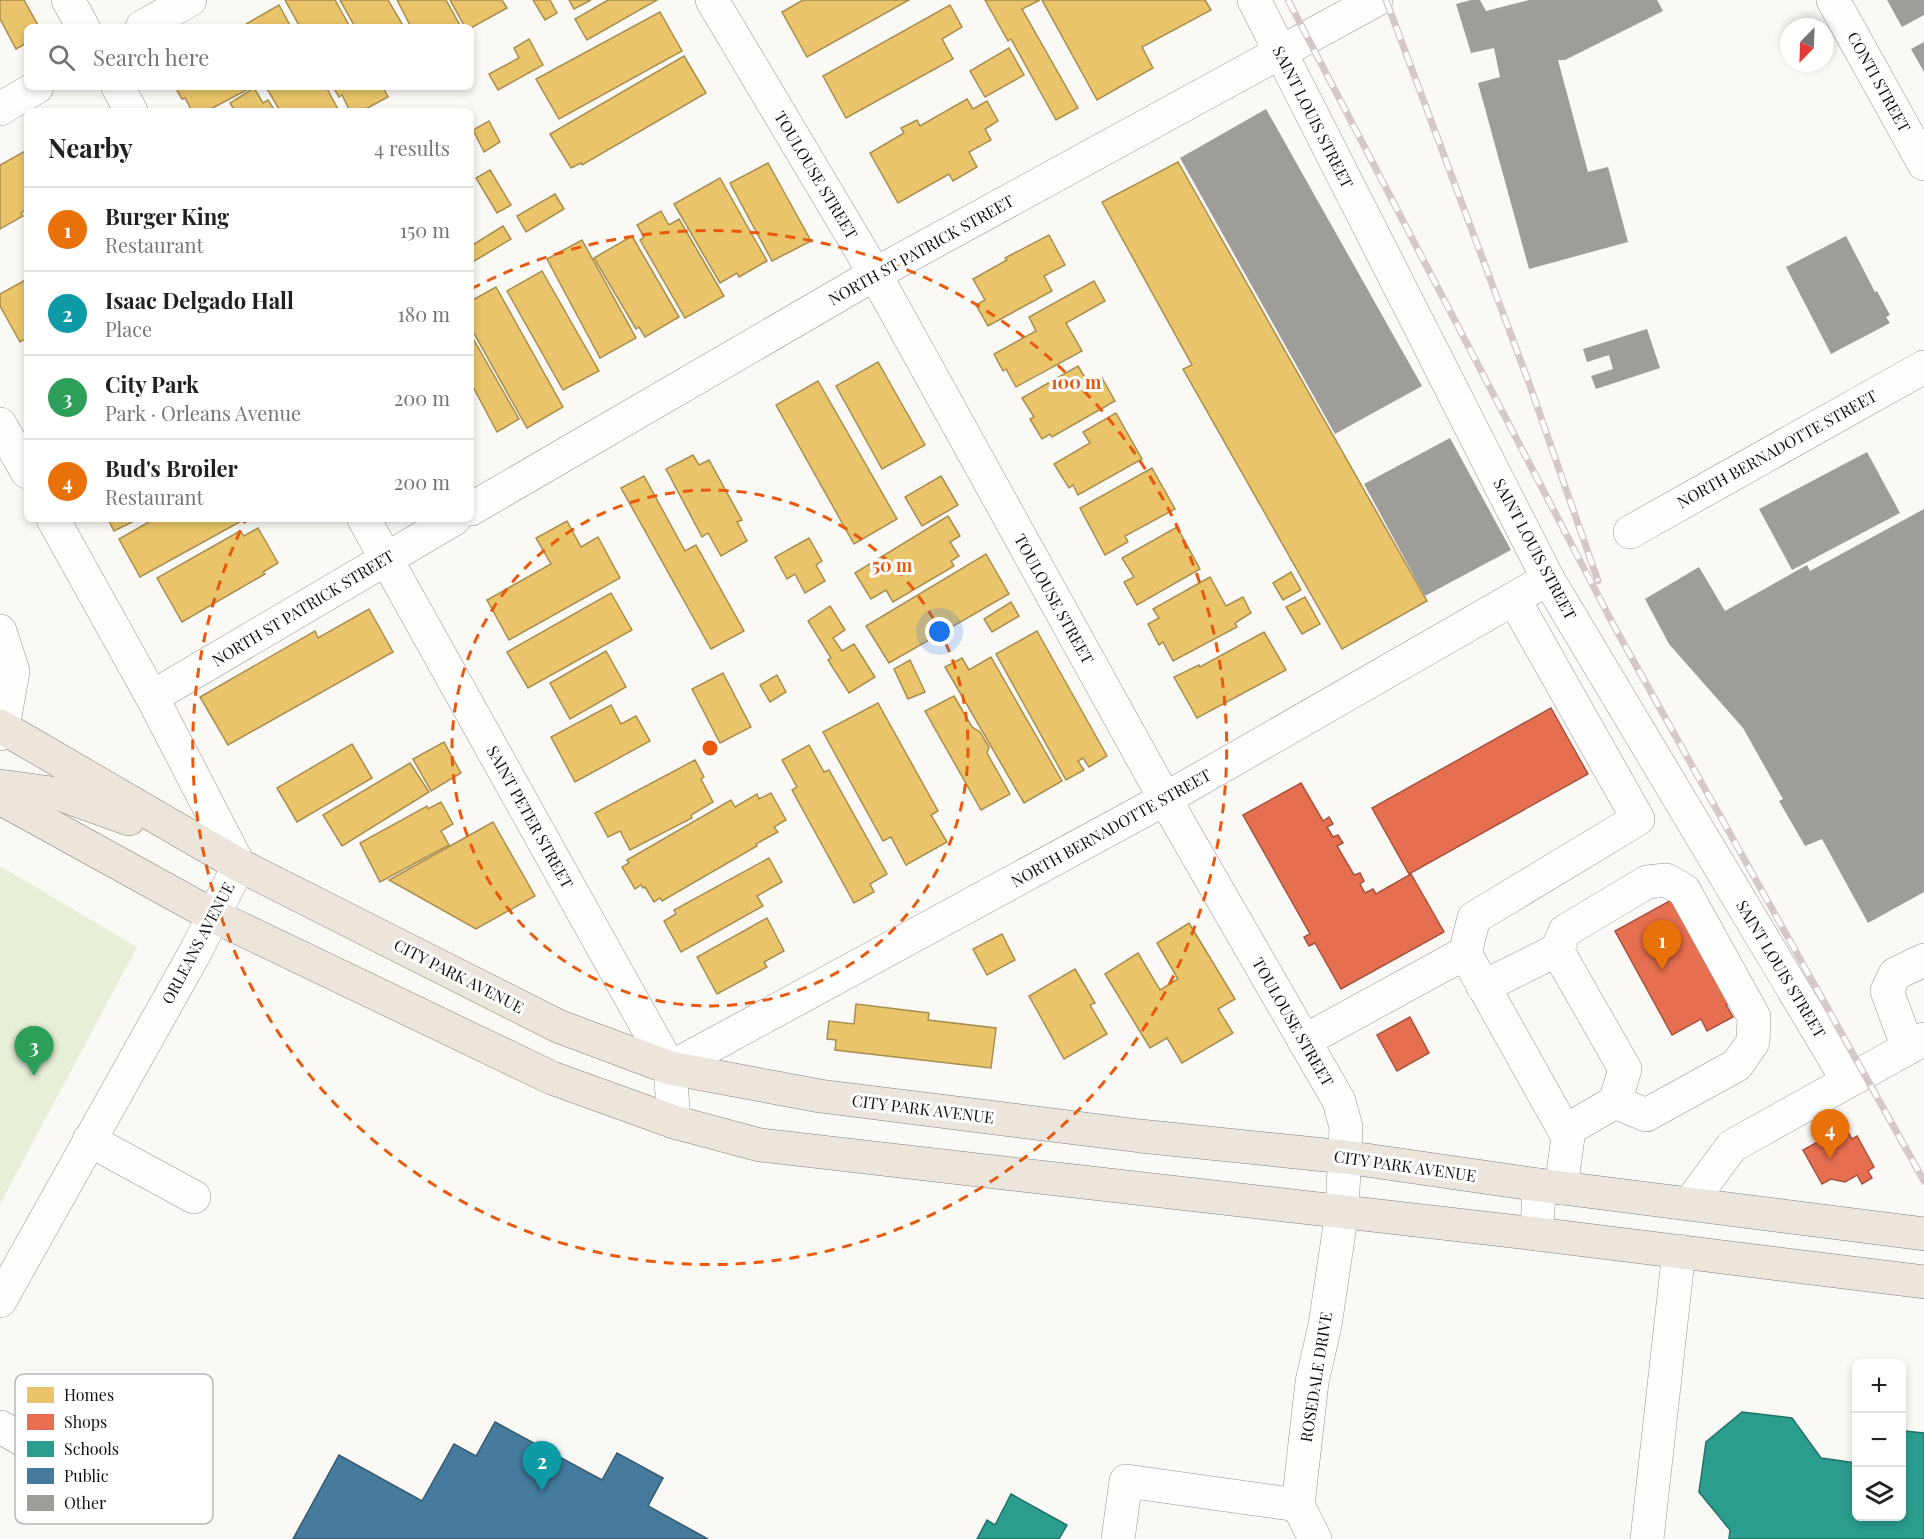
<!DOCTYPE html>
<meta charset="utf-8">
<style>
body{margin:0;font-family:"Playfair Display",serif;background:#f6f6f6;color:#202124}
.controls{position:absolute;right:18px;bottom:18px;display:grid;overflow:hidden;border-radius:9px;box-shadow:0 3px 9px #0003}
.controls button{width:54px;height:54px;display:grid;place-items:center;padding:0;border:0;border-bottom:2px solid #e0e0e0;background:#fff;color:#202124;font:30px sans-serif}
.compass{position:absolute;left:1780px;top:18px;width:54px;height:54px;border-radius:50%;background:#fff;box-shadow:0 3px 9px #0003;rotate:203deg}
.you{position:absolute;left:940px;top:632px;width:21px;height:21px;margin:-15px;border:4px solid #fff;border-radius:50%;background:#1a73e8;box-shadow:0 0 0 9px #1a73e833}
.badge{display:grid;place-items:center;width:39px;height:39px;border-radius:50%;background:#626160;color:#fff;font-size:20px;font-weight:700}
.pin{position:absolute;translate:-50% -50px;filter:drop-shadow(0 2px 3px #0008)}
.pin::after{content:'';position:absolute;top:32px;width:21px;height:18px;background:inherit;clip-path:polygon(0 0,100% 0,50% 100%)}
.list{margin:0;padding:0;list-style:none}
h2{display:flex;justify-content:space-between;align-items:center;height:78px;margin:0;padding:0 24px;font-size:26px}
h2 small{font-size:20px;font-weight:400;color:#757577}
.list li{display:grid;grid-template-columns:39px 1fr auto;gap:18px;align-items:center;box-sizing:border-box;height:84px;padding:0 24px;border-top:2px solid #e0e0e0}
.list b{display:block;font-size:22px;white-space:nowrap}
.list p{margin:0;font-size:20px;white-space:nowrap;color:#757577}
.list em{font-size:20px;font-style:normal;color:#757577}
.icon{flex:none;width:33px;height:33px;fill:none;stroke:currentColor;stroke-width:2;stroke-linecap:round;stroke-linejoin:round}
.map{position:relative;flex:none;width:1924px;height:1539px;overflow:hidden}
.search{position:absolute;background:#fff;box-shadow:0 3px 9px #0003;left:24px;top:24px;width:450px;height:66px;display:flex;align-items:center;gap:15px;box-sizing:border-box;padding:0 21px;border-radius:9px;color:#757577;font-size:22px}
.panel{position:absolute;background:#fff;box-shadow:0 3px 9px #0003;left:24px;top:108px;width:450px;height:414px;border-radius:9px}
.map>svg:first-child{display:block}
.green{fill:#e7efd7}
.homes{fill:#e9c46a;stroke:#a88e4f;stroke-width:1.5}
.shops{fill:#e76f51;stroke:#a6523d;stroke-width:1.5}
.schools{fill:#2a9d8f;stroke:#227269;stroke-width:1.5}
.public{fill:#457b9d;stroke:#355b72;stroke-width:1.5}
.building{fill:#9f9d9a}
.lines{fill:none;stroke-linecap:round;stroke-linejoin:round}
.minor-casing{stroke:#959493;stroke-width:34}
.major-casing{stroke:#838280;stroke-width:34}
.minor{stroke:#fefefe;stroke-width:33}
.major{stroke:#ebe5dc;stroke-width:33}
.rail-casing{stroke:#d6c7c9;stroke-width:7}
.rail{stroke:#fff;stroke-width:4.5;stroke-dasharray:14;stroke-linecap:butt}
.ring{fill:none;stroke:#e8590c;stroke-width:3;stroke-dasharray:10 8}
.labels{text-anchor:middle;stroke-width:6;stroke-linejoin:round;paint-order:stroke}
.street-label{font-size:16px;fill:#0f0f0f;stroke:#fff}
.key{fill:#fff;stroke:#b7b7b7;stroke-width:1.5}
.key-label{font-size:16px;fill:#0f0f0f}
.centre{fill:#e8590c;stroke:#fff;stroke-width:3}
.ring-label{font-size:18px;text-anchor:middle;font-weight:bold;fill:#e8590c;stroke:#fff;stroke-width:6;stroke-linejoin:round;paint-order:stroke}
</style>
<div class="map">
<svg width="1924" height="1539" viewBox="0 0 1924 1539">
<rect width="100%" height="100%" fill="#fbf9f5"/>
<!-- green -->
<path class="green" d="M 0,866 L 137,947 L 0,1204 Z"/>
<!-- homes -->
<g class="homes">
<path d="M 0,0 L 24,0 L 39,27 L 27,27 L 27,43 L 16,49 L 0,19 Z"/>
<path d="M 285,0 L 335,0 L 350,27 L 300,27 Z"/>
<path d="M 340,0 L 388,0 L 404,27 L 355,27 Z"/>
<path d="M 397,0 L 446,0 L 461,27 L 411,27 Z"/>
<path d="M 450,0 L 502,0 L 507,8 L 471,28 L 465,27 Z"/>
<path d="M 533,0 L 550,0 L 557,13 L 545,20 Z"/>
<path d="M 569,0 L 591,0 L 574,9 Z"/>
<path d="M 608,0 L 657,0 L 587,40 L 575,19 Z"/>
<path d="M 803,0 L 909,0 L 807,57 L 782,12 Z"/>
<path d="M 985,0 L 1040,0 L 1022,9 L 1078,108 L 1056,120 L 1011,39 L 1008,41 Z"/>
<path d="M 1042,0 L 1205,0 L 1211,10 L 1142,47 L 1153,68 L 1097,100 Z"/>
<path d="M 279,5 L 291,27 L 241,27 Z"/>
<path d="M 950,5 L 962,27 L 942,39 L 953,59 L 846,118 L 823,76 Z"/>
<path d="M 660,12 L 682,51 L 559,119 L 536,79 Z"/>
<path d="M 529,39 L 543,65 L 498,90 L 489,74 L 519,58 L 514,48 Z"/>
<path d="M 1009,48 L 1024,75 L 985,97 L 970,71 Z"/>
<path d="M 684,56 L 706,93 L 582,165 L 581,163 L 571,168 L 550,134 Z"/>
<path d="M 175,87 L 252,87 L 207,111 L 192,111 L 185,98 L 182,99 Z"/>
<path d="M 266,87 L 326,87 L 339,111 L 280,111 Z"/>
<path d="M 333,87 L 383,87 L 388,97 L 362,111 L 350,111 L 342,95 L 339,97 Z"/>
<path d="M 254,88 L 263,103 L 268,100 L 275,111 L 235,111 L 230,103 Z"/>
<path d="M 967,99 L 973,109 L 987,101 L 998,121 L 985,129 L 991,140 L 969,152 L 977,167 L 953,181 L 949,174 L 898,203 L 870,153 L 904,133 L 901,128 L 917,120 L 920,126 Z"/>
<path d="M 489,121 L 500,142 L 484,152 L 473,130 Z"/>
<path d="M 27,150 L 27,209 L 21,213 L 23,216 L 0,229 L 0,165 Z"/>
<path d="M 1178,162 L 1427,601 L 1342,649 L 1183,369 L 1192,365 L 1102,202 Z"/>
<path d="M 768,163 L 811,241 L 772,261 L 730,183 Z"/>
<path d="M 490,170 L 511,205 L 497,213 L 476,178 Z"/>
<path d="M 720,178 L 767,261 L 739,277 L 737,273 L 720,283 L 674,204 Z"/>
<path d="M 555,194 L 564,209 L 526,232 L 517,216 Z"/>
<path d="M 661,211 L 669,225 L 679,219 L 724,296 L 685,318 L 640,240 L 644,237 L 637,225 Z"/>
<path d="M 503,226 L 511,239 L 471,263 L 471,246 Z"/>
<path d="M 1049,235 L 1065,265 L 1044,276 L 1052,291 L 988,326 L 976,305 L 985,300 L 973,279 L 1007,260 L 1005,258 Z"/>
<path d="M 632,236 L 679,317 L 645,337 L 639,327 L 636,329 L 594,258 Z"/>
<path d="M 582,240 L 636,338 L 600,358 L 547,259 Z"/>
<path d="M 542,271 L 599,371 L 563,390 L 507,291 Z"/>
<path d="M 27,279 L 27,338 L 20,342 L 0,306 L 0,294 Z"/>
<path d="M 1094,281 L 1105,301 L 1066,323 L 1082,351 L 1016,387 L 1006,369 L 1003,371 L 994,354 L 1036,331 L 1029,317 Z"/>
<path d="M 496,287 L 563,407 L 527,428 L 471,328 L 471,301 Z"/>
<path d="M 471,335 L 519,419 L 497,432 L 471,383 Z"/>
<path d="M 878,362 L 925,445 L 882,469 L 836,386 Z"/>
<path d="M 1078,366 L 1090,386 L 1102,378 L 1115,401 L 1052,437 L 1050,434 L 1042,439 L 1030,419 L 1034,417 L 1022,398 Z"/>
<path d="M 818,381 L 897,519 L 854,544 L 776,405 Z"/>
<path d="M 1116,413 L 1142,459 L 1078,495 L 1073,485 L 1069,488 L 1054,464 L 1090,443 L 1083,432 Z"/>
<path d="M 693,455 L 699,465 L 709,460 L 742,520 L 737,522 L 747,541 L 721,556 L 708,533 L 702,537 L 666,469 Z"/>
<path d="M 1152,468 L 1175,509 L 1125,536 L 1128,542 L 1105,555 L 1080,508 Z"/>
<path d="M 644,476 L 685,551 L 696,545 L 744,631 L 711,649 L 621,488 Z"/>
<path d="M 941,476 L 958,505 L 922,526 L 905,497 Z"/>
<path d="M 948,516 L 960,536 L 950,542 L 959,556 L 951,561 L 954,566 L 893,602 L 886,590 L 871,599 L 855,573 Z"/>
<path d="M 108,519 L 138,519 L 114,531 Z"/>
<path d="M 154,519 L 245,519 L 140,577 L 119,539 Z"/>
<path d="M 567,521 L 581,547 L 598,537 L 620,578 L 509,640 L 487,600 L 551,564 L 536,538 Z"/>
<path d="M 1177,527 L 1200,569 L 1137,605 L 1124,582 L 1134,577 L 1122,558 Z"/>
<path d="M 258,528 L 278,563 L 263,572 L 265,574 L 182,622 L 157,578 L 240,531 L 244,536 Z"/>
<path d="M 809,538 L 822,561 L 816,565 L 825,581 L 805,593 L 795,574 L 787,579 L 775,557 Z"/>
<path d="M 986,554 L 1009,594 L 889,663 L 866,626 Z"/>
<path d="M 1291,572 L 1301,590 L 1283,600 L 1273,583 Z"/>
<path d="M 1210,577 L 1226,606 L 1243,597 L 1251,613 L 1235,623 L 1237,627 L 1173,661 L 1163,642 L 1159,645 L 1148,624 L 1159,618 L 1153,609 Z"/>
<path d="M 611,593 L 632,630 L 528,688 L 507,652 Z"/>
<path d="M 1305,597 L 1320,624 L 1302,634 L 1286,607 Z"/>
<path d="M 1011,602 L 1019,616 L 992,632 L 984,619 Z"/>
<path d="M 830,606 L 845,630 L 833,638 L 842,651 L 854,644 L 875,677 L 849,693 L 828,660 L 831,658 L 808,621 Z"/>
<path d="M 369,609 L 393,652 L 228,745 L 200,697 L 315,631 L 318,638 Z"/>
<path d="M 1037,631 L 1107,756 L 1089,767 L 1083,758 L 1078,761 L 1084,770 L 1066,780 L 996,654 Z"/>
<path d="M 1264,632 L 1286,670 L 1197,718 L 1174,677 L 1199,665 L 1200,667 Z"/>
<path d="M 606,651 L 626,687 L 570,719 L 550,683 Z"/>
<path d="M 991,657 L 1062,781 L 1024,803 L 945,667 L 962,658 L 969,670 Z"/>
<path d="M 910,660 L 925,692 L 908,699 L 894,669 Z"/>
<path d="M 723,673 L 751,727 L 720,743 L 692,689 Z"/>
<path d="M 777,675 L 786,692 L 770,702 L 760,685 Z"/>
<path d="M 954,696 L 972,727 L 980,732 L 989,747 L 987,753 L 1010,794 L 981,810 L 925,711 Z"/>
<path d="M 878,703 L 938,811 L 931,815 L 947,842 L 906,865 L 891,837 L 883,841 L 823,732 Z"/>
<path d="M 611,705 L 621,724 L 636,716 L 650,741 L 575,782 L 551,737 Z"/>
<path d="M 444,742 L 461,773 L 431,791 L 413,759 Z"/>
<path d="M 352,744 L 372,778 L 297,822 L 277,788 Z"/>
<path d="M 809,745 L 824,772 L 829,770 L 887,874 L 870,884 L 874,892 L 854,903 L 792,790 L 797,787 L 782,760 Z"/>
<path d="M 695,760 L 704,777 L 701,779 L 713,802 L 691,815 L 692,818 L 630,850 L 620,831 L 608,837 L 595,813 Z"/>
<path d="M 410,763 L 429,792 L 342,846 L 323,815 Z"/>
<path d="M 771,793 L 786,820 L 774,827 L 778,832 L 756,844 L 757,846 L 662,901 L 660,898 L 654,902 L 645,887 L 643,888 L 641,885 L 635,889 L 622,867 L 629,863 L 627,860 L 731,800 L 735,807 L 757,794 L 759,799 Z"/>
<path d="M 441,802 L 453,824 L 441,831 L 449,845 L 380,882 L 360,843 L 427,806 L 428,809 Z"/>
<path d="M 493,822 L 535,896 L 476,929 L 389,880 Z"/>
<path d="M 769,858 L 782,882 L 757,896 L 763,906 L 681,952 L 664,921 L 676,914 L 674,910 Z"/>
<path d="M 767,918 L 784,951 L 764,962 L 767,967 L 717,994 L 697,957 Z"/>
<path d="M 1189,923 L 1235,999 L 1218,1009 L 1233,1033 L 1182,1063 L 1167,1038 L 1150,1048 L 1105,974 L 1138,953 L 1160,990 L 1178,979 L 1157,943 Z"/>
<path d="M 1002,934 L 1015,960 L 987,975 L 973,949 Z"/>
<path d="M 1075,969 L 1095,1003 L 1090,1005 L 1107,1034 L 1064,1059 L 1029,996 Z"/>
<path d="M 856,1004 L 929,1013 L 928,1020 L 996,1028 L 991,1068 L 835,1050 L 836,1040 L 827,1039 L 829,1021 L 854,1024 Z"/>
</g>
<!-- shops -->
<g class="shops">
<path d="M 1551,708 L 1588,774 L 1409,874 L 1372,808 Z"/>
<path d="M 1301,783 L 1323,821 L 1329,817 L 1333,824 L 1327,827 L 1333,837 L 1338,835 L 1343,843 L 1337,846 L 1354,875 L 1360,873 L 1364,881 L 1360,884 L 1365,893 L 1373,889 L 1376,894 L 1411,874 L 1444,932 L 1341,989 L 1315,943 L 1309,946 L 1304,937 L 1310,934 L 1243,815 Z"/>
<path d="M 1675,898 L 1736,999 L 1726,1005 L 1733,1017 L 1707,1031 L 1701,1019 L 1672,1035 L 1615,931 Z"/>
<path d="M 1410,1017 L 1429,1053 L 1397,1071 L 1377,1035 Z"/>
<path d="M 1847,1130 L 1852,1139 L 1857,1136 L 1874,1167 L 1868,1171 L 1872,1178 L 1862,1184 L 1857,1175 L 1845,1182 L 1831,1179 L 1822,1184 L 1803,1150 L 1834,1133 L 1836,1136 Z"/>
</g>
<!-- schools -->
<g class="schools">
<path d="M 1742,1412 L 1792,1418 L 1821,1458 L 1856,1463 L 1856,1516 L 1902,1516 L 1902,1433 L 1905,1431 L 1924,1433 L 1924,1539 L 1729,1539 L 1730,1530 L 1699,1492 L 1706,1442 Z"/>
<path d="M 1011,1494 L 1067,1525 L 1059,1539 L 977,1539 L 987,1520 L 995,1525 Z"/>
</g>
<!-- public -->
<path class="public" d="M 495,1422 L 602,1480 L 617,1453 L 663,1478 L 648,1506 L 708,1539 L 293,1539 L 339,1455 L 422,1501 L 454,1444 L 476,1456 Z"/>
<!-- building -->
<g class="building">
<path d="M 1471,0 L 1480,0 L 1486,11 L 1529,0 L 1657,0 L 1663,11 L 1565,60 L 1558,60 L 1588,172 L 1608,167 L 1628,242 L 1529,269 L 1478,83 L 1500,77 L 1494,48 L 1471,53 L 1456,4 Z"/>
<path d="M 1887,0 L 1924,0 L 1924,15 L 1902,27 Z"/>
<path d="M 1924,42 L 1924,72 L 1911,49 Z"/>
<path d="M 1266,109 L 1422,386 L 1335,434 L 1180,158 Z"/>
<path d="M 1846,236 L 1875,292 L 1877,291 L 1890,315 L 1886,317 L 1890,323 L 1831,354 L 1786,267 Z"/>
<path d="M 1647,329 L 1660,368 L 1596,389 L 1591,376 L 1613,369 L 1609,355 L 1587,362 L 1583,349 Z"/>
<path d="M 1450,438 L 1511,550 L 1425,596 L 1364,484 Z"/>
<path d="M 1867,452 L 1900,513 L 1792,570 L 1759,509 Z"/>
<path d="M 1924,509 L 1924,892 L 1868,923 L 1822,839 L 1805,846 L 1779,801 L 1783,799 L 1743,728 L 1669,644 L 1645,599 L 1699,567 L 1725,611 L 1807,565 L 1810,571 Z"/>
</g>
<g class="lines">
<defs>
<g id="minor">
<path d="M 68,0 L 83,27"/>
<path d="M 712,0 L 875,274 L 1165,799 L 1339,1101 L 1346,1127 L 1342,1212 L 1325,1325 L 1312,1382 L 1298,1505 L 1315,1539"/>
<path d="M 1254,0 L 1548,579 L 1848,1081"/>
<path d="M 1833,0 L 1924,164"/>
<path d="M 142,27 L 190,0"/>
<path d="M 118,87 L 131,111"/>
<path d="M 0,109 L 37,87"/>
<path d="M 0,424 L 27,472"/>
<path d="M 471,509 L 875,274 L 1376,0"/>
<path d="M 364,519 L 670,1068 L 674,1122"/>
<path d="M 1630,532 L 1924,367"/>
<path d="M 0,631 L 13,671 L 3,728 L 0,734"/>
<path d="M 152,697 L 454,519"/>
<path d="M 1557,950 L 1565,931 L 1647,882 L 1666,880 L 1684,890 L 1754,1017 L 1753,1042 L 1737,1065 L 1646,1115 L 1615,1102"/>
<path d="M 1465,953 L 1474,918 L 1638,819 L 1514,599"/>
<path d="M 1483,987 L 1557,950 L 1625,1069 L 1615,1102 L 1565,1131"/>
<path d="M 1304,1041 L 1465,953 L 1568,1137 L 1561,1188"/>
<path d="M 1908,1048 L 1887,991 L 1895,974 L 1924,960"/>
<path d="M 670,1068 L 1165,799 L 1548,579"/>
<path d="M 89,1140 L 194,1197"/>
<path d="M 1690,1203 L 1732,1146 L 1924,1039"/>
<path d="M 1537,1234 L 1539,1185"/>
<path d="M 0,1301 L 197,949 L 239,865 L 152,697 L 53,519"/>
<path d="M 0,1427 L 51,1455"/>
<path d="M 1118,1539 L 1126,1481 L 1298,1505"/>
<path d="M 1647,1539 L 1679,1251"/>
</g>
<g id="major">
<path d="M 0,726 L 239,865 L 558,1026 L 670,1068 L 820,1096 L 1140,1136 L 1345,1157 L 1539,1185 L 1924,1234"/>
<path d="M 0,786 L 59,794 L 129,819"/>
<path d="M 0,798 L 214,916 L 552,1078 L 674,1122 L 760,1145 L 1537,1234 L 1924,1282"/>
</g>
</defs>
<!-- minor casing -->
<use href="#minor" class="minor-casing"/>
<!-- major casing -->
<use href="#major" class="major-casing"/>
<!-- minor -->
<use href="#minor" class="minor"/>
<!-- major -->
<use href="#major" class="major"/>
<defs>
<g id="rail">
<path d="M 1288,0 L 1614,626 L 1924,1181"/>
<path d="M 1386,0 L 1529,383 L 1598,581"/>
</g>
</defs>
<!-- rail casing -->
<use href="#rail" class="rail-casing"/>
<!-- rail -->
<use href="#rail" class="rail"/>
</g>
<!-- distance rings -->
<g class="ring">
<circle cx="710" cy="748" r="258"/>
<path d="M471 289A517 517 0 1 1 245 521"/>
</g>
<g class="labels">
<!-- street labels -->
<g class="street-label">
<text transform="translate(1879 82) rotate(61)" y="6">CONTI STREET</text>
<text transform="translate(1313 117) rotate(63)" y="6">SAINT LOUIS STREET</text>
<text transform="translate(816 175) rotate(59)" y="6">TOULOUSE STREET</text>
<text transform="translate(921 250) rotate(-29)" y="6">NORTH ST PATRICK STREET</text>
<text transform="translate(1777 449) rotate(-29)" y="6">NORTH BERNADOTTE STREET</text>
<text transform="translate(1535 549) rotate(62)" y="6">SAINT LOUIS STREET</text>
<text transform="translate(1054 599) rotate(61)" y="6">TOULOUSE STREET</text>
<text transform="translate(303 608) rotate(-31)" y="6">NORTH ST PATRICK STREET</text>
<text transform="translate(530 817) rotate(61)" y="6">SAINT PETER STREET</text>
<text transform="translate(1111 828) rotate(-29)" y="6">NORTH BERNADOTTE STREET</text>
<text transform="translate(198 943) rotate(-62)" y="6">ORLEANS AVENUE</text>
<text transform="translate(1781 969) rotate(59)" y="6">SAINT LOUIS STREET</text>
<text transform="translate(459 976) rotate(27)" y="6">CITY PARK AVENUE</text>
<text transform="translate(1293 1022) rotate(60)" y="6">TOULOUSE STREET</text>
<text transform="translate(923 1109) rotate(7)" y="6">CITY PARK AVENUE</text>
<text transform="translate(1405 1166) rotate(8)" y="6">CITY PARK AVENUE</text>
<text transform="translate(1316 1377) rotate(-81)" y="6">ROSEDALE DRIVE</text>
</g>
</g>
<!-- legend -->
<rect x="15" y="1374" width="198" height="150" rx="9" class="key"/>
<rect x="27" y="1387" width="27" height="16" fill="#e9c46a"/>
<rect x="27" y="1414" width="27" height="16" fill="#e76f51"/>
<rect x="27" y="1441" width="27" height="16" fill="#2a9d8f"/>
<rect x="27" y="1468" width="27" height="16" fill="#457b9d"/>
<rect x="27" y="1495" width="27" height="16" fill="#9f9d9a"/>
<g class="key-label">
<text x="64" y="1401">Homes</text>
<text x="64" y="1428">Shops</text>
<text x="64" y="1455">Schools</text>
<text x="64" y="1482">Public</text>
<text x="64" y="1509">Other</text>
</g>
<circle cx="710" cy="748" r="9" class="centre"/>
<g class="ring-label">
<text x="1076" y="389">100 m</text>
<text x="892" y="572">50 m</text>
</g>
</svg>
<div class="controls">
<button>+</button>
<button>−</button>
<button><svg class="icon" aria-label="layers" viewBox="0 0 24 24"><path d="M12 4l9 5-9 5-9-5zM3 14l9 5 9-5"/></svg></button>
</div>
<svg class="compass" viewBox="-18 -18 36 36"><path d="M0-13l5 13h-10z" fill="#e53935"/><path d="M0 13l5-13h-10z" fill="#757577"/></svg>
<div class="you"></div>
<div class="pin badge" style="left:1662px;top:970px;background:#e8710a">1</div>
<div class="pin badge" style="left:542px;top:1491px;background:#0f9aa8">2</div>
<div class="pin badge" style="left:34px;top:1076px;background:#2e9e5b">3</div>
<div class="pin badge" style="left:1830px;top:1159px;background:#e8710a">4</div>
<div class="search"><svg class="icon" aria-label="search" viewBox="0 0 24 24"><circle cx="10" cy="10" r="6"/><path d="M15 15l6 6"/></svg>Search here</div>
<section class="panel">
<h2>Nearby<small>4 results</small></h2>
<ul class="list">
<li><span class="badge" style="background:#e8710a">1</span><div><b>Burger King</b><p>Restaurant</p></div><em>150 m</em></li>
<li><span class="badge" style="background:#0f9aa8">2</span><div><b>Isaac Delgado Hall</b><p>Place</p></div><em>180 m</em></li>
<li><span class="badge" style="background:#2e9e5b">3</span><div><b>City Park</b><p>Park · Orleans Avenue</p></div><em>200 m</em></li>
<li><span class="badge" style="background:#e8710a">4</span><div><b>Bud's Broiler</b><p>Restaurant</p></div><em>200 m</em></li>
</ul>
</section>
</div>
